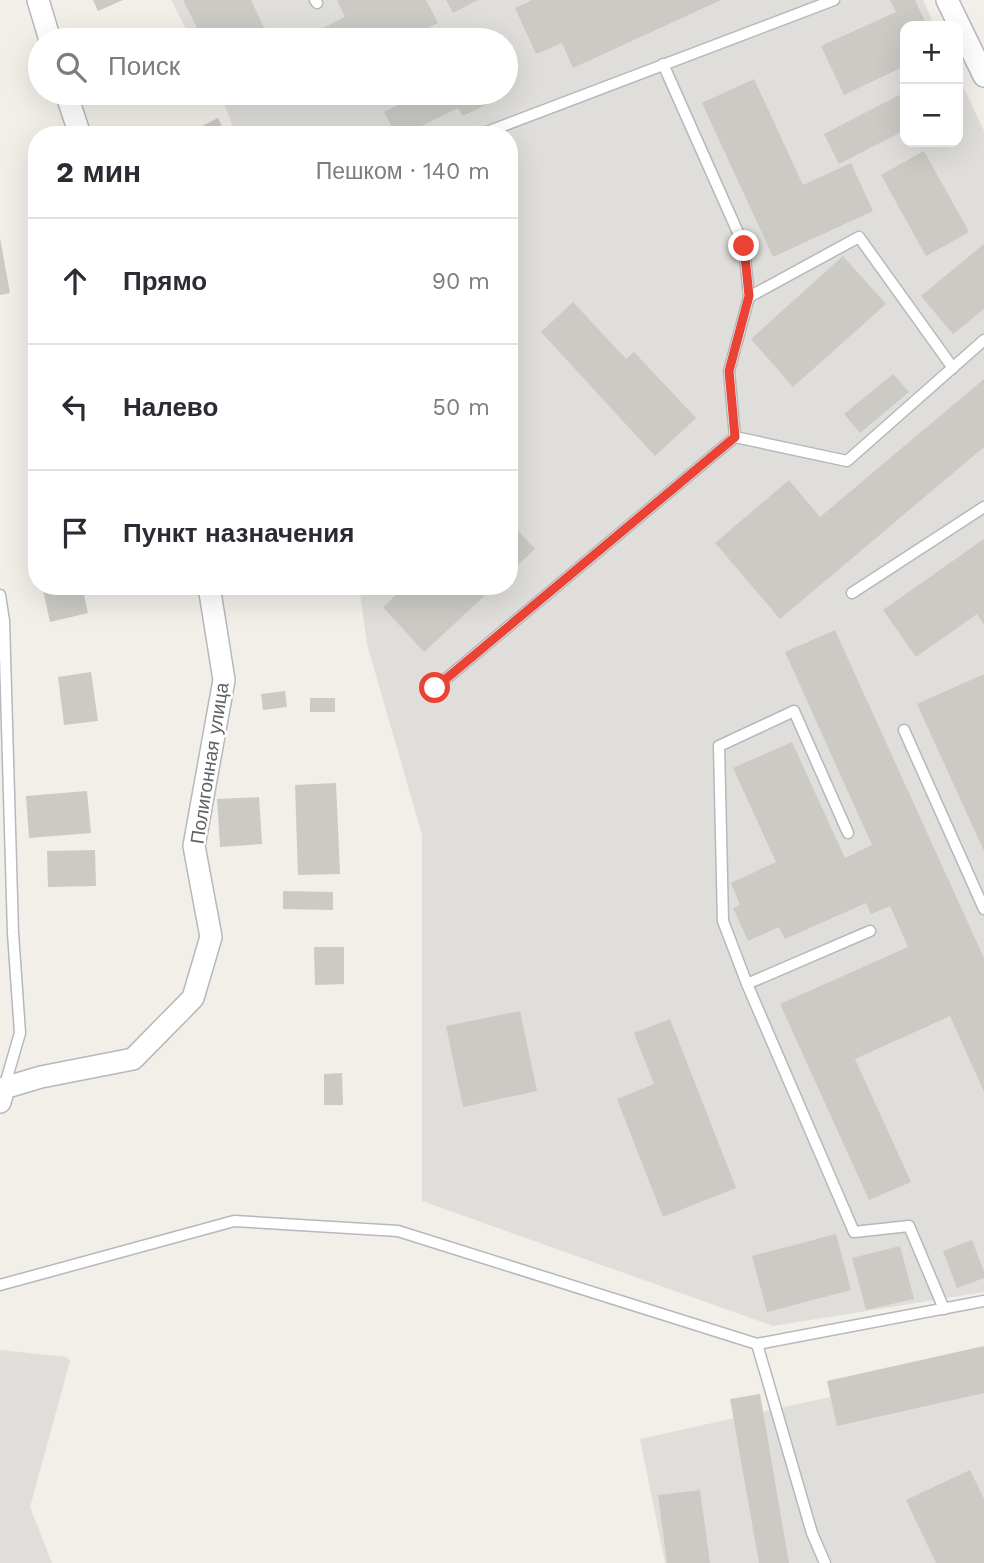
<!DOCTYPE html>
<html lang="ru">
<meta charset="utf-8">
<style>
body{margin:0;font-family:"Work Sans",sans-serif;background:#f7f7f7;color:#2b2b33}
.controls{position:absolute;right:21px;top:21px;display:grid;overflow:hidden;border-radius:14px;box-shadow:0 7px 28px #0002}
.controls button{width:63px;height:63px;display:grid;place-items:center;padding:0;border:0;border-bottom:2px solid #e1e1e2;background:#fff;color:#2b2b33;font:35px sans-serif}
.stop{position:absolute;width:21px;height:21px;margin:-16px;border:5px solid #ea4335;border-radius:50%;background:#fff}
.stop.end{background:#ea4335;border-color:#fff;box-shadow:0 2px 7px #0008}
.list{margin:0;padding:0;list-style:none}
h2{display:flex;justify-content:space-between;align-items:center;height:91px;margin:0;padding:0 28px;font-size:30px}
h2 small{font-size:23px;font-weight:400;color:#7c7c81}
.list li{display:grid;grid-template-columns:46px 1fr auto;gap:21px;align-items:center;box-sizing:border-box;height:126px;padding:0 28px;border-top:2px solid #e1e1e2}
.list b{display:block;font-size:26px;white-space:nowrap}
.list em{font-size:23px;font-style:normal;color:#7c7c81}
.icon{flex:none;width:38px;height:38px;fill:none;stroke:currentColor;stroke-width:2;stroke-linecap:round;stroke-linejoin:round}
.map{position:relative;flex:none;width:984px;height:1563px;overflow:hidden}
.search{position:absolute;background:#fff;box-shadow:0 7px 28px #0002;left:28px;top:28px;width:490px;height:77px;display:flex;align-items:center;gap:18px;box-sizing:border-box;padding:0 24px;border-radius:38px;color:#7c7c81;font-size:26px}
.panel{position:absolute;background:#fff;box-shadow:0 7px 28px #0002;left:28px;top:126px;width:490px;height:469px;border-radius:28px}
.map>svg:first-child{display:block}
.industrial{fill:#e0deda}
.building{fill:#cccac5}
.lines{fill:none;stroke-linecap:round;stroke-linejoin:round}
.service-casing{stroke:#b5b8bc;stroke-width:13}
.minor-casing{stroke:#b5b8bc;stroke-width:24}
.service{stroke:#fff;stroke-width:10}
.minor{stroke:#fff;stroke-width:21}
.route{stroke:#ea4335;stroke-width:9}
.labels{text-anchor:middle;stroke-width:5;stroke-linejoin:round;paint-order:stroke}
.street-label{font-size:19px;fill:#5f6368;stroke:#fff}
</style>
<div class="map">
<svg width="984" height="1563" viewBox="0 0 984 1563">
<rect width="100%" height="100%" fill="#f1efe8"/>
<!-- industrial -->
<g class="industrial">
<path d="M 171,0 L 923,0 L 935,26 L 905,26 L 905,142 L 958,142 L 958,75 L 984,131 L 984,1292 L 773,1326 L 422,1201 L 422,835 L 367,644 L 359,586 L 509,586 L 509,135 L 236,135 L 220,93 L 506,93 L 506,40 L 192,40 Z"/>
<path d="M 0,1350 L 67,1357 L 70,1361 L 30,1507 L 52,1563 L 0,1563 Z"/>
<path d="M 984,1363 L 984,1563 L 665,1563 L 640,1439 Z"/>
</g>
<!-- building -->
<g class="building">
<path d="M 93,0 L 123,0 L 98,11 Z"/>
<path d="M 183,0 L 251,0 L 266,32 L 249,40 L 203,40 Z"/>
<path d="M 337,0 L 426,0 L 438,23 L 402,40 L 299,40 L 345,17 Z"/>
<path d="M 446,0 L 478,0 L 453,13 Z"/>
<path d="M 532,0 L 721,0 L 573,68 L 562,43 L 536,54 L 515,8 Z"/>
<path d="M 890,0 L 915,0 L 927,26 L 905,26 L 905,66 L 844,95 L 821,46 L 896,12 Z"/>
<path d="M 754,79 L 803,185 L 851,163 L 873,211 L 773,257 L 702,103 Z"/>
<path d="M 905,92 L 905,130 L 839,164 L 824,134 Z"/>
<path d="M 136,93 L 170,93 L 141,105 Z"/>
<path d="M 263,93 L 297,93 L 269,106 Z"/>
<path d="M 423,93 L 505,93 L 506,95 L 463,116 L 458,108 L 403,135 L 396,135 L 384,112 Z"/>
<path d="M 218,118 L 226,135 L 184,135 Z"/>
<path d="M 924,151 L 969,232 L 926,256 L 881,175 Z"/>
<path d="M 0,238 L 10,293 L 0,295 Z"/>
<path d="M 984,244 L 984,309 L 953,334 L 921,296 Z"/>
<path d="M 843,256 L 886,304 L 793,387 L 751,339 Z"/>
<path d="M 573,302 L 626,359 L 634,352 L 696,418 L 655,456 L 541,332 Z"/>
<path d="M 893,374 L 909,392 L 860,433 L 844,414 Z"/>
<path d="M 984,379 L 984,447 L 780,619 L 715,543 L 789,480 L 820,517 Z"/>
<path d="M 509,521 L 535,549 L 509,573 Z"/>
<path d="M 984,539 L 984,625 L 977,614 L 916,657 L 883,610 Z"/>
<path d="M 42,586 L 82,586 L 88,613 L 50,622 Z"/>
<path d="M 406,586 L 495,586 L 424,652 L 383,607 Z"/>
<path d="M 835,630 L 984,958 L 984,1092 L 950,1016 L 855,1059 L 911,1182 L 869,1200 L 780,1004 L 908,947 L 890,906 L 871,914 L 866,903 L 785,939 L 779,927 L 748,941 L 733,908 L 740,905 L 731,883 L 776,862 L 733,768 L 792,742 L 845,858 L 872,845 L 785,652 Z"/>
<path d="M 91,672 L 98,721 L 64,725 L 58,677 Z"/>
<path d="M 984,674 L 984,851 L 917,704 Z"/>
<path d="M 285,691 L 287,707 L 263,710 L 261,694 Z"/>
<rect x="310" y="698" width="25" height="14"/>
<path d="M 336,783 L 340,874 L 298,875 L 295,785 Z"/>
<path d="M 87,791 L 91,833 L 29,838 L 26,796 Z"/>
<path d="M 259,797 L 262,844 L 220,847 L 217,799 Z"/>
<path d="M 95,850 L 96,886 L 48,887 L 47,851 Z"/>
<path d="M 283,891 L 333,892 L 333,910 L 283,909 Z"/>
<path d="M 314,947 L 344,947 L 344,984 L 315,985 Z"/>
<path d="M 520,1011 L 537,1091 L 463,1107 L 446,1026 Z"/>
<path d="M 670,1019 L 736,1188 L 663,1217 L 617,1099 L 654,1084 L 634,1033 Z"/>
<path d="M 342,1073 L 343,1105 L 324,1105 L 324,1074 Z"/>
<path d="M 836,1234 L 851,1290 L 767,1312 L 752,1256 Z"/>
<path d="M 972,1240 L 984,1272 L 984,1278 L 957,1288 L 943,1251 Z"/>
<path d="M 900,1246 L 914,1299 L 866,1310 L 852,1258 Z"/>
<path d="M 984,1346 L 984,1393 L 837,1426 L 827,1381 Z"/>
<path d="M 760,1394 L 789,1563 L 759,1563 L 730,1399 Z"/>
<path d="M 970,1470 L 984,1499 L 984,1563 L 936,1563 L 906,1500 Z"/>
<path d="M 700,1490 L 710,1563 L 667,1563 L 658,1495 Z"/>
</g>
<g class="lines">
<defs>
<g id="service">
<path d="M 315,0 L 317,3"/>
<path d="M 663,64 L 744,246 L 749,297 L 729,371 L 735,437"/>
<path d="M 479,135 L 834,0"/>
<path d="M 749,297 L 859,237 L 953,368"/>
<path d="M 852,593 L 984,507"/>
<path d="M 0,595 L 4,621 L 13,933 L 20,1033 L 4,1088"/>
<path d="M 435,688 L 735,437 L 847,461 L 984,340"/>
<path d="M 904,730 L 984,909"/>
<path d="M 870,931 L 747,984 L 854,1232 L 909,1226 L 944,1309"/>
<path d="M 747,984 L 723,921 L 719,746 L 794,711 L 848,833"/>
<path d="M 0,1285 L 234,1221 L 398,1231 L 757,1344 L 984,1301"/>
<path d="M 757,1344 L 812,1533 L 825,1563"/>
</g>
<g id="minor">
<path d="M 38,0 L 50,40"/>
<path d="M 947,0 L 984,76"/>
<path d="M 66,93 L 80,135"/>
<path d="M 0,1102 L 4,1088 L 41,1077 L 133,1059 L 193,998 L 211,937 L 194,846 L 224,680 L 209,586"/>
</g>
</defs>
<!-- service casing -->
<use href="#service" class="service-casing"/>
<!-- minor casing -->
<use href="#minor" class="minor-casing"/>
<!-- service -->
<use href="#service" class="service"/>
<!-- minor -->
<use href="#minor" class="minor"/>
</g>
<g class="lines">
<!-- route -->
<path class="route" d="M 435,688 L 735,437 L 729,371 L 749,296 L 744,246"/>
</g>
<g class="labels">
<!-- street labels -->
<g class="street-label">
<text transform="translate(209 763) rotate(-81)" y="7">Полигонная улица</text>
</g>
</g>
</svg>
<div class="controls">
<button>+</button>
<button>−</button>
</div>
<div class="stop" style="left:435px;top:688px"></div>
<div class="stop end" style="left:744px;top:246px"></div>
<div class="search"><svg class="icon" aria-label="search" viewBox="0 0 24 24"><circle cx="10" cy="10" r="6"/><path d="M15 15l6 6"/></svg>Поиск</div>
<section class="panel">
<h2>2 мин<small>Пешком · 140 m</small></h2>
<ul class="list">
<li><svg class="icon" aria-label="ahead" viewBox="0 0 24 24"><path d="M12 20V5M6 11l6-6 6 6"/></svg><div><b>Прямо</b></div><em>90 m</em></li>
<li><svg class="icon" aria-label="left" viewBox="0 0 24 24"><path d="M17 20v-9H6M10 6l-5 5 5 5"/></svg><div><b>Налево</b></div><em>50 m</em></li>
<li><svg class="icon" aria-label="arrive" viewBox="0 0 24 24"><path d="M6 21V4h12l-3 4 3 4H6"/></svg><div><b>Пункт назначения</b></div></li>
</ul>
</section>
</div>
